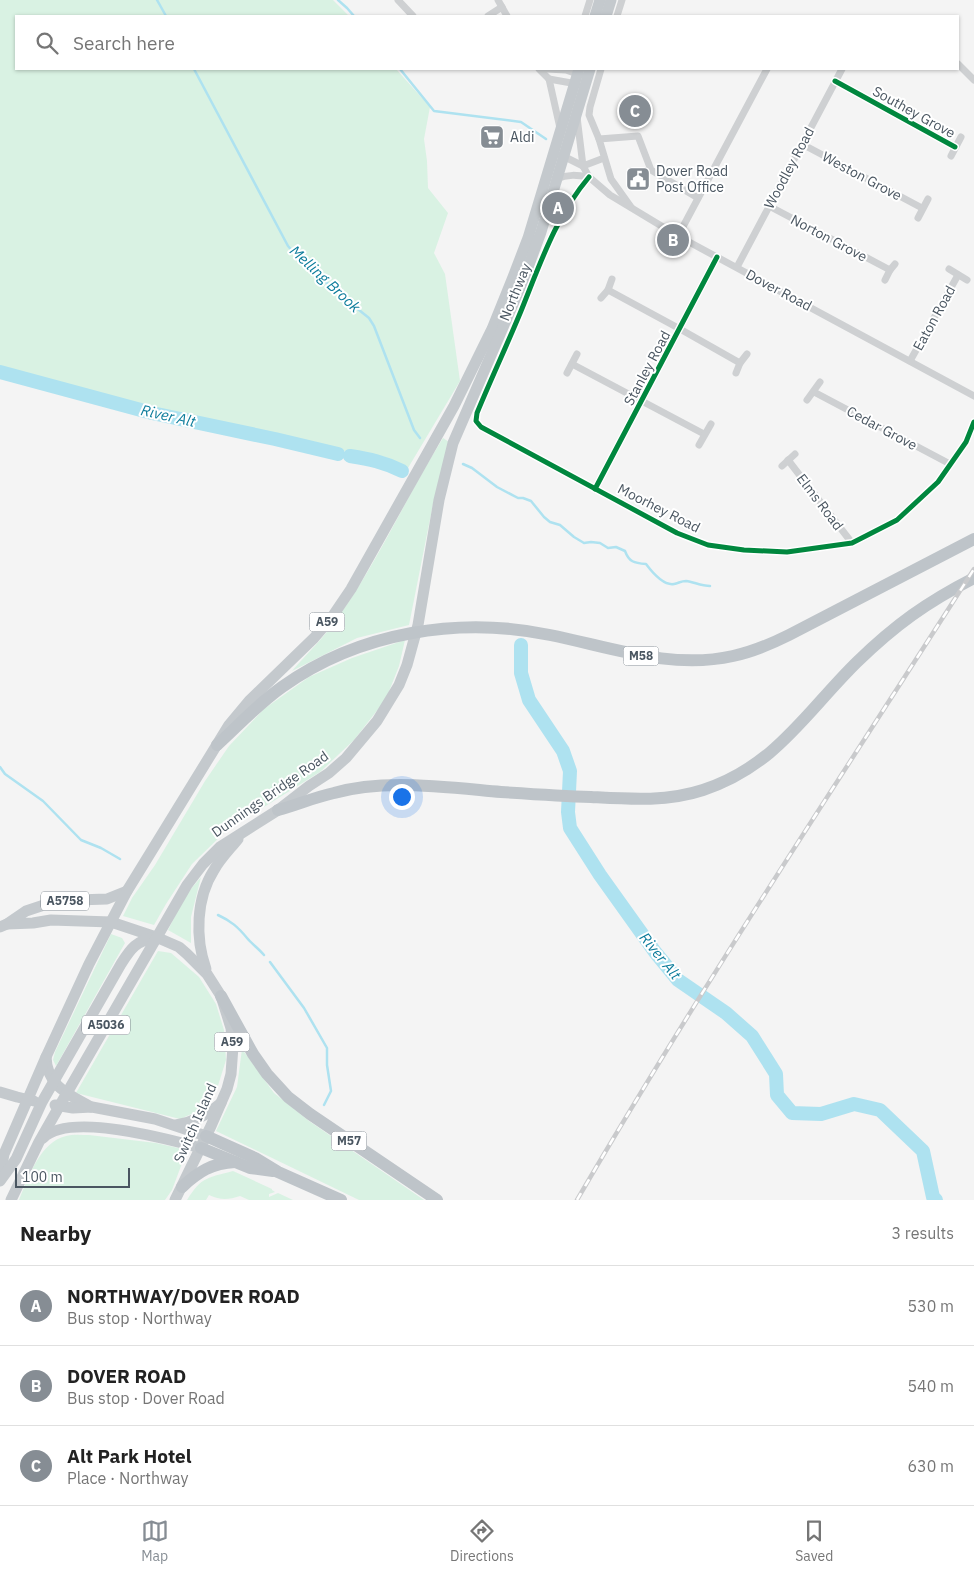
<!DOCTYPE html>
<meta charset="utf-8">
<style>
body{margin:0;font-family:"IBM Plex Sans",sans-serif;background:#f6f6f6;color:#222}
.scale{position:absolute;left:15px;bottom:12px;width:115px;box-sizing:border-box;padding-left:5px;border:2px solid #4a5661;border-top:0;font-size:14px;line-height:18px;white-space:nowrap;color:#4a5661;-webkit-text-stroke:4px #fff;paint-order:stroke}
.you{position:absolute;left:401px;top:796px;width:18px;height:18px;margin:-12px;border:4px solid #fff;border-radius:50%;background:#1a73e8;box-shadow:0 0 0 8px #1a73e833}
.badge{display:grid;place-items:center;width:32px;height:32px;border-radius:50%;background:#868d94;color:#fff;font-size:16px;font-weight:700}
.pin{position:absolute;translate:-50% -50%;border:2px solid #fff;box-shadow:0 1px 5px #0006}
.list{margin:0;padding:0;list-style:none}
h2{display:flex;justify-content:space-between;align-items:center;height:65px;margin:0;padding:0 20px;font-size:21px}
h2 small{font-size:16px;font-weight:400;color:#767676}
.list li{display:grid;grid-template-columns:32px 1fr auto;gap:15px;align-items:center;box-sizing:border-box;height:80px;padding:0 20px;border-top:1px solid #e0e0e0}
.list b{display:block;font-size:19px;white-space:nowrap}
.list p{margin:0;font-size:16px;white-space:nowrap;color:#767676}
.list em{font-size:16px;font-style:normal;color:#767676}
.icon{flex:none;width:28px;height:28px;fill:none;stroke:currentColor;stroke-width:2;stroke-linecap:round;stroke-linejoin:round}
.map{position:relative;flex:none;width:974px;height:1200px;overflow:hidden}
.search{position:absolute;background:#fff;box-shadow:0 1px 4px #0004;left:15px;right:15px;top:15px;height:55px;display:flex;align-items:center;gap:12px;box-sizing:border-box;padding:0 18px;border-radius:0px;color:#767676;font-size:19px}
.sheet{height:305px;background:#fff}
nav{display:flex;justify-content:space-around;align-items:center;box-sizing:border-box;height:70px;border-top:1px solid #e0e0e0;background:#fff;font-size:14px;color:#767676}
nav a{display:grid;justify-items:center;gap:2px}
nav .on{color:#868d94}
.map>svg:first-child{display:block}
.green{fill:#d9f2e3}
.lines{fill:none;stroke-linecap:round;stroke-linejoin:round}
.stream{stroke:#aee2f0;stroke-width:2.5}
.river{stroke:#aee2f0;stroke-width:14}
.minor{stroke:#ced0d2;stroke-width:7}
.trunk{stroke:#c4c9cd;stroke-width:11}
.motorway{stroke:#bec4c9;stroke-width:12}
.rail-casing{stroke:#c9cacc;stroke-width:4.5}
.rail{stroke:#fff;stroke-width:2.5;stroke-dasharray:8;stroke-linecap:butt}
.cycleway-casing{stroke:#fff;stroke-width:8}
.cycleway{stroke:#00873e;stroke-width:5}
.labels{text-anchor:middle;stroke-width:4;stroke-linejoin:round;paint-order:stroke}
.shield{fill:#fff;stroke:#808990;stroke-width:1}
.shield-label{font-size:12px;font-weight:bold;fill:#4a5661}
.street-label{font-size:14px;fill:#4a5661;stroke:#fff}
.poi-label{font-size:14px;fill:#4a5661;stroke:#fff;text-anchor:start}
.water-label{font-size:15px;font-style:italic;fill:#0c7c9b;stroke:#fff}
</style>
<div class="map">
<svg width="974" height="1200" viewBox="0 0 974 1200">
<rect width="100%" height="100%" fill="#f4f4f4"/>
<!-- green -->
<g class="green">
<path d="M 0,0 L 333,0 L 349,16 L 16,16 L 16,69 L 396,69 L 430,107 L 424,139 L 427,161 L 428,188 L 448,213 L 434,253 L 445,274 L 460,381 L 408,468 L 385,457 L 330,449 L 257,430 L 156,409 L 0,367 Z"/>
<path d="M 443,438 L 449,442 L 433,504 L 409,625 L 357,638 L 292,671 C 307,654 324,637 337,619 C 378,562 406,497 443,438 Z"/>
<path d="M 405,640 L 399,666 L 386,699 L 354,740 L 320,772 L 227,830 L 192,864 L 166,904 L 154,925 L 123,916 L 132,898 L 155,865 L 205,781 L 229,746 L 264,709 L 309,677 L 352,658 Z"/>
<path d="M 201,877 L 191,917 L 191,943 L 168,930 L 185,896 Z"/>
<path d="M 111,934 L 122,938 L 125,943 L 56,1066 L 53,1060 L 55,1052 Z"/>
<path d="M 158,951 L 171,953 L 199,977 L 216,1004 L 224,1030 L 226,1060 L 216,1092 L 203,1109 L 180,1119 L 76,1093 Z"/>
<path d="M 242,1049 L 274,1093 L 309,1121 L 424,1200 L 359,1200 L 216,1131 L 237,1087 Z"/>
<path d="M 89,1135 L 156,1143 L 187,1150 L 172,1190 L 165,1200 L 19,1200 C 28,1178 40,1142 66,1136 C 73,1134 82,1135 89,1135 Z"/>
<path d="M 233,1171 L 272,1189 L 272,1190 L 275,1192 L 269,1194 L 269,1197 L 278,1193 L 293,1200 L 249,1200 L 240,1196 C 228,1200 220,1200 209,1195 L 206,1200 L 187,1200 C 202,1176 208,1178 233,1171 Z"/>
</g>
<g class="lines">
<!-- stream -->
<g class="stream">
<path d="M 157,0 L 166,16"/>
<path d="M 338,0 L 347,8 L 354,16"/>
<path d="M 194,69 L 288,246 L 301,261 L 359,310 L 369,318 L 374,326 L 414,430 L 420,438"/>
<path d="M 400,69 L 434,111 L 521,122 L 546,139"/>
<path d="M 463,464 L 472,468 L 497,487 L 518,498 L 523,498 L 531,501 L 544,517 L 550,522 L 560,525 L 574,537 L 584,543 L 591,542 L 600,543 L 608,548 L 616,547 L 625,551 C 629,562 634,563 646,564 C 652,572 663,586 674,584 C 679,583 681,581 686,581 C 694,582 701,586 710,586"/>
<path d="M 0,767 L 5,774 L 43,801 L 81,840 L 101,848 L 120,859"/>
<path d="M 218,915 C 231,921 238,927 247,938 C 252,944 259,949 264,955"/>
<path d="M 270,962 L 304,1008 L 327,1048 L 327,1065 L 331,1091 L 324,1105"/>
</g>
<!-- river -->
<g class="river">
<path d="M 0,372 L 152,413 L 275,439 L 338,454"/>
<path d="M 350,456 C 369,459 384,462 402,471"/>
<path d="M 521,645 L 521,673 L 529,700 L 563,751 L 570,771 L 568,812 L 570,828 L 600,875 L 655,952 L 678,980 L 726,1013 L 752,1036 L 776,1074 L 777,1095 L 792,1113 L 821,1114 L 854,1104 L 880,1110 L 923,1151 L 933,1197 L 936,1200"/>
</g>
<!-- minor -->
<g class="minor">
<path d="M 398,0 L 413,16"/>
<path d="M 498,0 L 507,16"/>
<path d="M 488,16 L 502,7"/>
<path d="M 585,16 L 590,0"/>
<path d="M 617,16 L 622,0"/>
<path d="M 958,64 L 974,80"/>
<path d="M 539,69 L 549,79 L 560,128"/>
<path d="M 547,69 L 566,70 L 580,75"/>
<path d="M 549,79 L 577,84"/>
<path d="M 835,81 L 955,147"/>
<path d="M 577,117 L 583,166 L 589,177 L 610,195 L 678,236 L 974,396"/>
<path d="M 599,139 L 589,115 L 590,107 L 601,69"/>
<path d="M 802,144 L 922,208"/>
<path d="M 561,155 L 583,166"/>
<path d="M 951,156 L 961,137"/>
<path d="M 583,166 L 604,158"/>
<path d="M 589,177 C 556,216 540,264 521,311 C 507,345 491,379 477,413 L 476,421 L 481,427 L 677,533 L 708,545 L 744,550 L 787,552 L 852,543 L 897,520 L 938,482 L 966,442 L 974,422"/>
<path d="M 556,179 C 568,174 577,175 589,177"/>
<path d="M 769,206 L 890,270"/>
<path d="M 631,207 L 611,179 L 599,139 L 638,136 L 651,170 L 698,198"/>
<path d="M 918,218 L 928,199"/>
<path d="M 678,236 L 767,69"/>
<path d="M 737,267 L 842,69"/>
<path d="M 949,269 L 967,280"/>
<path d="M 885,280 L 890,270 L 895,264"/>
<path d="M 608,290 L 680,329 L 740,363"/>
<path d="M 601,298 L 608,290 L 612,279"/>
<path d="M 910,361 L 958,275"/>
<path d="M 572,364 L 704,434"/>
<path d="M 567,373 L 577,354"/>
<path d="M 736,373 L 740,363 L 747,354"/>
<path d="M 814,392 L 950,464"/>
<path d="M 807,400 L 820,382"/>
<path d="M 699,445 L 711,424"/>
<path d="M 788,460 L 852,543"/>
<path d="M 782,466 L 795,454"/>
<path d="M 595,489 L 717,257"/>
</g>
<!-- trunk -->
<g class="trunk">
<path d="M 595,16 L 600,0"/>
<path d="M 606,16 L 611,0"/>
<path d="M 7,924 L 33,923 L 51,920 L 111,922 L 156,937 L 179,947 L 187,954 L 207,974 L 221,996 L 231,1028 L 233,1046 L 231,1074 L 227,1089 L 211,1126 L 175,1200"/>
<path d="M 0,927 L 7,924 L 26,911 L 44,905 L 77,900 L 107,899 L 127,891"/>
<path d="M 206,969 C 195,938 196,898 214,870 C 220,859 230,849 238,839"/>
<path d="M 46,1057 C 47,1086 68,1094 91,1107"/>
<path d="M 0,1092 L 17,1097 L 34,1101"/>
<path d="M 55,1105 L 73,1108 L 92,1107 L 155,1119 L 206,1136"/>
<path d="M 176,1125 C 193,1122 208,1115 221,1103"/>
<path d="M 43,1138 C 69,1112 168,1139 201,1148"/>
<path d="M 0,1176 L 4,1154 L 46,1057 L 89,964 L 127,891 L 229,725 L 249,701 L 314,638 L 332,617 L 351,589 L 454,406 L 492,329 L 513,277 L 528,238 L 579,69"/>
<path d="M 0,1181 L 16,1159 L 42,1102 L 121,964 C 131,948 136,941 156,937"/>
<path d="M 11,1200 L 39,1142 L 60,1105 L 187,885 L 203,864 L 220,847 L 278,810 L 309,786 L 329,773 L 346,758 L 377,721 L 399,685 L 407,665 L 418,625 L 439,500 L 453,443 L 523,281 L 541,232 L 590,69"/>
</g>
<!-- motorway -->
<g class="motorway">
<path d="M 217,745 C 238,726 258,704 282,687 C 359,632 459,616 550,635 C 610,647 671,670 733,656 C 752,652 771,644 789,635 L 974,539"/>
<path d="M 278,810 C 297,805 315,797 334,793 C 355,787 378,785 400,785 C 434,785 467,789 501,792 C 531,794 561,796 591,797 C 628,799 667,802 703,790 C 776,766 806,712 857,662 C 895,625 927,602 974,578"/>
<path d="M 221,996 L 253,1054 L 267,1074 L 288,1097 L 310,1114 L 437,1200"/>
<path d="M 206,1136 L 255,1158 L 278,1172 L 341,1200"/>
<path d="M 201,1148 L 250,1168 L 273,1171"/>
<path d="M 182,1187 C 198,1172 212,1163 235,1162"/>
</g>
<defs>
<path id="rail" d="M 577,1200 C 702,985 840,779 974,569"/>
</defs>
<!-- rail casing -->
<use href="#rail" class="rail-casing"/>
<!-- rail -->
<use href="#rail" class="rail"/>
<defs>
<g id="cycleway">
<path d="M 835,81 L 955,147"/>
<path d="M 589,177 C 556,216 540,264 521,311 C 507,345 491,379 477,413 L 476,421 L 481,427 L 677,533 L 708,545 L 744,550 L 787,552 L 852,543 L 897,520 L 938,482 L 966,442 L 974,422"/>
<path d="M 595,489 L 717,257"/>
</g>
</defs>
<!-- cycleway casing -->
<use href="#cycleway" class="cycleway-casing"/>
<!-- cycleway -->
<use href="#cycleway" class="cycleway"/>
</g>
<!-- icons -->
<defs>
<symbol id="supermarket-square" viewBox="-11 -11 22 22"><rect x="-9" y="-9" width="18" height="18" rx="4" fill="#868d94" stroke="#fff"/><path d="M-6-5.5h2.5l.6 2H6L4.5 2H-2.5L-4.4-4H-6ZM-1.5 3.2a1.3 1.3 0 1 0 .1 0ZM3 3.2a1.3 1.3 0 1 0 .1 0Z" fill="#fff"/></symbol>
<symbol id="civic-square" viewBox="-11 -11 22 22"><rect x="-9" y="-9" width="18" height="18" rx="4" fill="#868d94" stroke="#fff"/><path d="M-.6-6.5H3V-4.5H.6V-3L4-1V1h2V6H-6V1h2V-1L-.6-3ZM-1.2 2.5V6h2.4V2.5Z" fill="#fff"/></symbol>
</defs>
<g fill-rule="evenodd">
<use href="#supermarket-square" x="478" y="123" width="28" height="28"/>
<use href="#civic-square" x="624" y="165" width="28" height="28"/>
</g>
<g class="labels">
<!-- shield labels -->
<g class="shield">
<rect x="309.5" y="612.5" width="35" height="19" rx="4"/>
<rect x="623.5" y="646.5" width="35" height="19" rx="4"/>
<rect x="41" y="891.5" width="48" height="19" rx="4"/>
<rect x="82" y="1015.5" width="48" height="19" rx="4"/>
<rect x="214.5" y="1032.5" width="35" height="19" rx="4"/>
<rect x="331.5" y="1131.5" width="35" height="19" rx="4"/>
</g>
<g class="shield-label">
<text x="327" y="626">A59</text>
<text x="641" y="660">M58</text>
<text x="65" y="905">A5758</text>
<text x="106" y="1029">A5036</text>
<text x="232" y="1046">A59</text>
<text x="349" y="1145">M57</text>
</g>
<!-- street labels -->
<g class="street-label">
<text transform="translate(914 112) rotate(29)" y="5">Southey Grove</text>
<text transform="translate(789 168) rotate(-62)" y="5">Woodley Road</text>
<text transform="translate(862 176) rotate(28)" y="5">Weston Grove</text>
<text transform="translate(829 238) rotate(28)" y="5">Norton Grove</text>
<text transform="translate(779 290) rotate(28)" y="5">Dover Road</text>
<text transform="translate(515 292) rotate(-68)" y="5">Northway</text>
<text transform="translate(934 318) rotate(-61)" y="5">Eaton Road</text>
<text transform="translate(647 368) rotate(-62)" y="5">Stanley Road</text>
<text transform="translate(882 428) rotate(28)" y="5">Cedar Grove</text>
<text transform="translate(820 502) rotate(53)" y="5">Elms Road</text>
<text transform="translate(659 508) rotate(27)" y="5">Moorhey Road</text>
<text transform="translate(270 794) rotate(-35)" y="5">Dunnings Bridge Road</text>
<text transform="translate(195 1123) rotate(-66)" y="5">Switch Island</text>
</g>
<!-- poi labels -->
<g class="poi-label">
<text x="510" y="142">Aldi</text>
<text x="656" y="176">Dover Road<tspan x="656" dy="16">Post Office</tspan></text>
</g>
<!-- water labels -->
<g class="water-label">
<text transform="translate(325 279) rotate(43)" y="5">Melling Brook</text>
<text transform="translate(168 416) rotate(13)" y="5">River Alt</text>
<text transform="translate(660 956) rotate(51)" y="5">River Alt</text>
</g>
</g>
</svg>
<div class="scale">100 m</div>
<div class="you"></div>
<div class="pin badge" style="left:558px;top:208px">A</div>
<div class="pin badge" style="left:673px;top:240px">B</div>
<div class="pin badge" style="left:635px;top:111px">C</div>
<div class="search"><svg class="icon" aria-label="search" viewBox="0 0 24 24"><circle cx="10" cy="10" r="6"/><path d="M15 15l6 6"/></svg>Search here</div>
</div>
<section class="sheet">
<h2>Nearby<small>3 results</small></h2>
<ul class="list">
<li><span class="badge">A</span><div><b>NORTHWAY/DOVER ROAD</b><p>Bus stop · Northway</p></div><em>530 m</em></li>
<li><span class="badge">B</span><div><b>DOVER ROAD</b><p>Bus stop · Dover Road</p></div><em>540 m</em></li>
<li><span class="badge">C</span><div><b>Alt Park Hotel</b><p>Place · Northway</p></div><em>630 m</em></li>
</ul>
</section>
<nav>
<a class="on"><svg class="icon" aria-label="map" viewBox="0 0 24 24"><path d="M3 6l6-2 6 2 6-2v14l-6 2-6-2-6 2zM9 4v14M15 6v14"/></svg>Map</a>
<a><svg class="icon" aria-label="directions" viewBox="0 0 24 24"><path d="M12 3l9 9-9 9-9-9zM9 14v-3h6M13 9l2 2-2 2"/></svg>Directions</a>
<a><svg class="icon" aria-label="saved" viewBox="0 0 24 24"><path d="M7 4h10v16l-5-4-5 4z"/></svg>Saved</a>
</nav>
